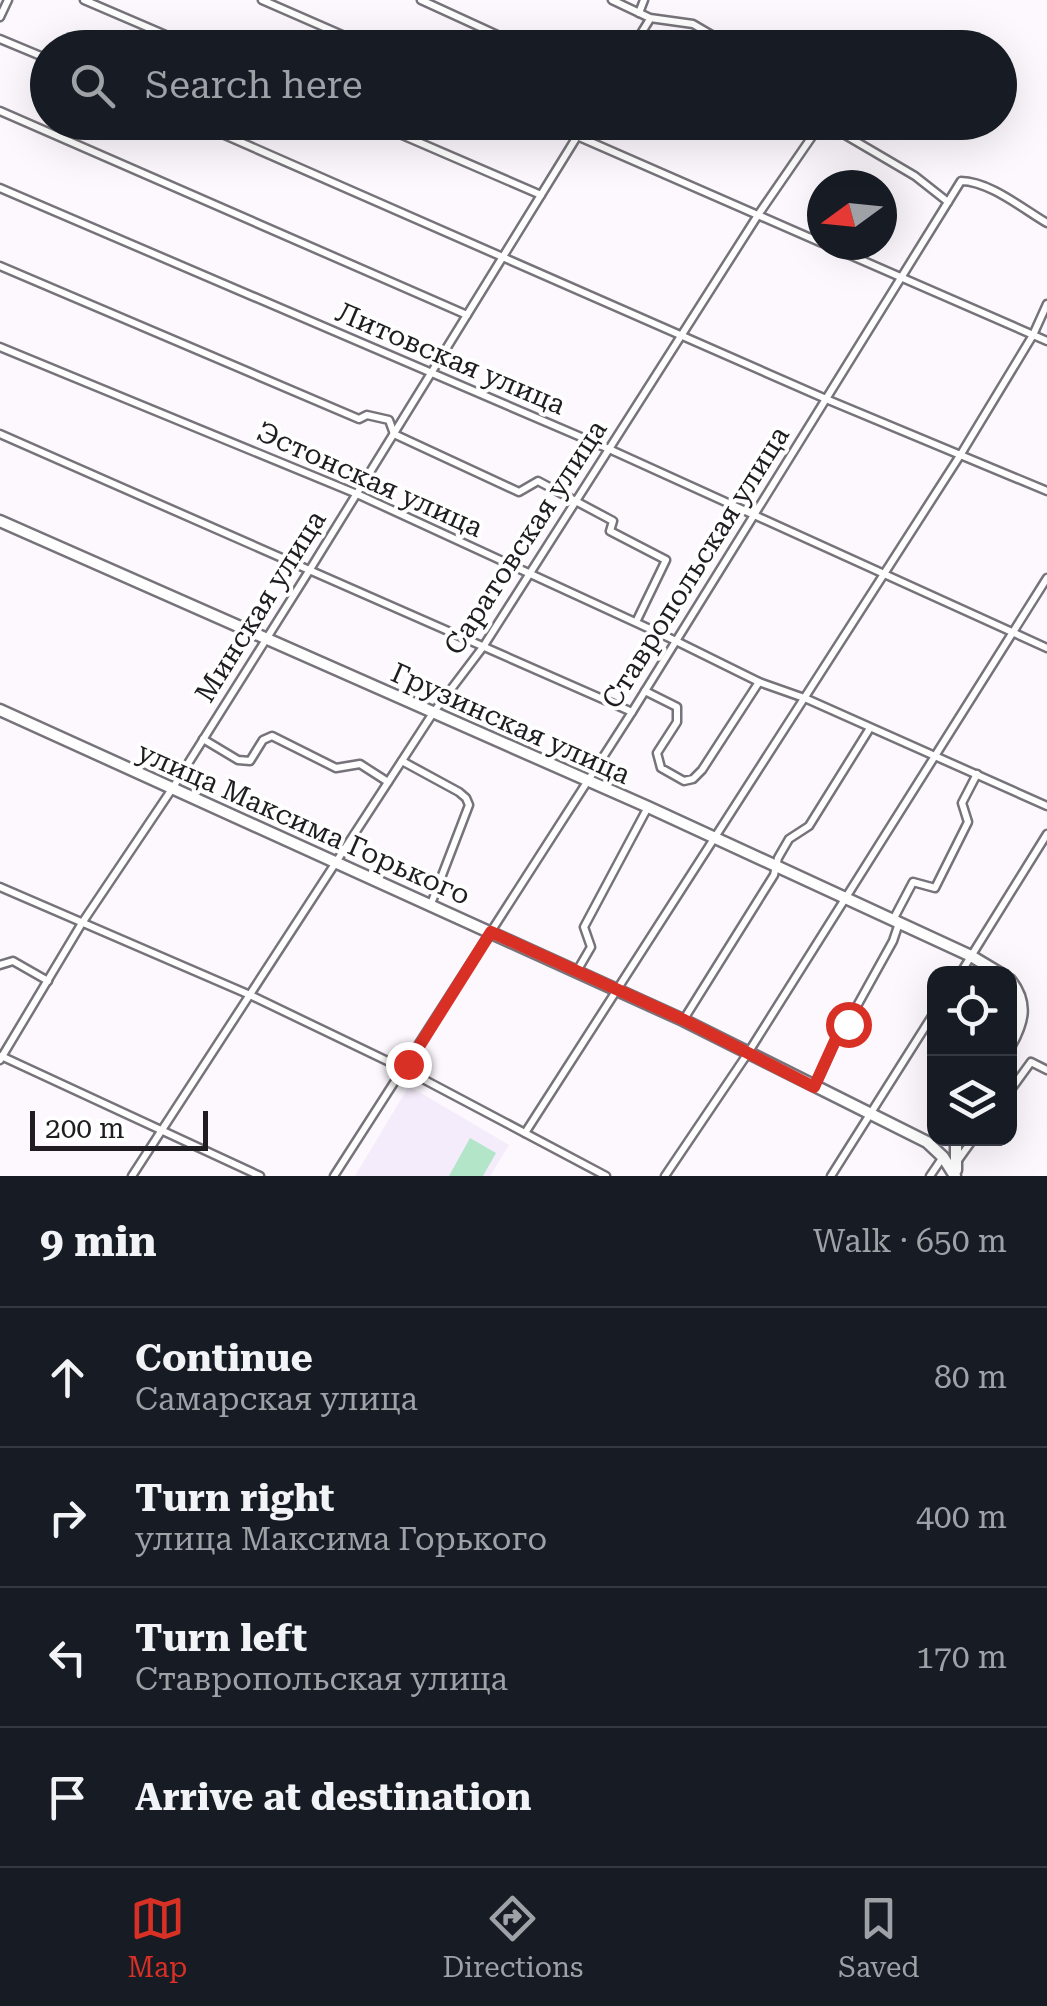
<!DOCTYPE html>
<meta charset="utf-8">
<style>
body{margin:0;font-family:"Roboto Serif",serif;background:#242831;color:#f1f3f6}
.controls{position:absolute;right:30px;bottom:30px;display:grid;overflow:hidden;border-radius:20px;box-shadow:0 10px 40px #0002}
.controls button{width:90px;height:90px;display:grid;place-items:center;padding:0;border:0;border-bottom:2px solid #363941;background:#171b24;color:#f1f3f6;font:50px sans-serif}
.compass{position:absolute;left:807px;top:170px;width:90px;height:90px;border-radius:50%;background:#171b24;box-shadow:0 10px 40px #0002;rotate:255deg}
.scale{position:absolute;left:30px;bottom:25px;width:178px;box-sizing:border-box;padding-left:10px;border:5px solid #1f1d20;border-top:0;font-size:28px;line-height:35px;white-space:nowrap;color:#1f1d20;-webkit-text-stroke:8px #fff;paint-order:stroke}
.stop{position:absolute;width:30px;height:30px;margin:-22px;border:8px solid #d93025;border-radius:50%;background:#fff}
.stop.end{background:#d93025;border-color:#fff;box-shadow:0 2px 10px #0008}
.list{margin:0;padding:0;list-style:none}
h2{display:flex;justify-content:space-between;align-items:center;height:130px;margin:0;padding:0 40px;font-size:42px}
h2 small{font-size:32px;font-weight:400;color:#9ea1a6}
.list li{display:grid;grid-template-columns:65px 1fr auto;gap:30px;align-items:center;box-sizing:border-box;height:140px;padding:0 40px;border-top:2px solid #363941}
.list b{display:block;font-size:38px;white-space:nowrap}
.list p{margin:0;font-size:32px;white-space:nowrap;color:#9ea1a6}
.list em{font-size:32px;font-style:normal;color:#9ea1a6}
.icon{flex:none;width:55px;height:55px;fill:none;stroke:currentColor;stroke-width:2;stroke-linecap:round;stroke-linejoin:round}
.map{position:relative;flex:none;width:1047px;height:1176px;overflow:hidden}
.search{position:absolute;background:#171b24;box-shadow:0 10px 40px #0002;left:30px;right:30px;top:30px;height:110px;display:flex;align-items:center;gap:25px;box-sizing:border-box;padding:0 35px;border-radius:55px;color:#9ea1a6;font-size:38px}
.sheet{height:690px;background:#171b24}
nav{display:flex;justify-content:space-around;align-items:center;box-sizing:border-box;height:140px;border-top:2px solid #363941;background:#171b24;font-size:28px;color:#9ea1a6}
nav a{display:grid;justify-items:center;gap:5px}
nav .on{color:#d93025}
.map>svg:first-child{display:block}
.built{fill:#f5ecfb}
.green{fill:#b3e5c9}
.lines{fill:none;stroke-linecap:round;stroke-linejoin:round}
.minor-casing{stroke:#77737a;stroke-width:11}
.secondary-casing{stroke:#77737a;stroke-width:15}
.minor{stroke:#fff;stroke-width:6}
.secondary{stroke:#fff;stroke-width:10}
.route{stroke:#d93025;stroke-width:12}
.labels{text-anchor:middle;stroke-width:8;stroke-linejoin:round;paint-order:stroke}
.street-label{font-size:28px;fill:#1f1d20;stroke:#fff}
</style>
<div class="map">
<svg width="1047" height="1176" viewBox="0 0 1047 1176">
<rect width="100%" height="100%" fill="#fcf8fe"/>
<!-- built -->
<path class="built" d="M 409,1086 L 509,1145 L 490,1176 L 355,1176 Z"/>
<!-- green -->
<path class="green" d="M 470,1138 L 496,1153 L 483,1176 L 449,1176 Z"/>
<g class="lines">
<defs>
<g id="minor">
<path d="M 84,0 L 196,48"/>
<path d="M 262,0 L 372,48"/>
<path d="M 421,0 L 526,48"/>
<path d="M 612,0 L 650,18 L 693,24 L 734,48"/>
<path d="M 639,13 L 644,0"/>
<path d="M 0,17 L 8,0"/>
<path d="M 0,39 L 48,59"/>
<path d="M 632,48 L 650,19"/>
<path d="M 0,111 L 467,315"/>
<path d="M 195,122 L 826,399 L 1047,491"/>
<path d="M 372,122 L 541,195"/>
<path d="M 545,122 L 822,243"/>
<path d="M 823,122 L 915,176 L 948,202"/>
<path d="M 0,188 L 609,449 L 1047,648"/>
<path d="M 827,245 L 1047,341"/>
<path d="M 0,266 L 359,419 L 367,415 L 389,420 L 394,434 L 519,492 L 538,481 L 613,521 L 610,531 L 666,560 L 636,622"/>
<path d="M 0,347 L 357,494 L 676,641 L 759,682 L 807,699 L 1047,806"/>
<path d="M 0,434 L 632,712"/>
<path d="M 645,691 L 677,707 L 677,722 L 657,753 L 661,768 L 684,781 L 693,779 L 702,770 L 759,682"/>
<path d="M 203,739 L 238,760 L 250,761 L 263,740 L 272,736 L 336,768 L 360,764 L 388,782"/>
<path d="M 402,761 L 459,792 L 466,798 L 469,805 L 431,904"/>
<path d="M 0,887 L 250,995 L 404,1069 L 606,1176"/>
<path d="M 893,920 L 913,882 L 935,888 L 968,822 L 962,803 L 977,774"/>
<path d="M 0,965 L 13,961 L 48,981"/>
<path d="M 577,971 L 591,947 L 584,927 L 648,807"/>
<path d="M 960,974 L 1047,834"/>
<path d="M 684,1019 L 774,875 L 778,858 L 789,839 L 809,826 L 870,728"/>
<path d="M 1,1056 L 260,1176"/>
<path d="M 0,1060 L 82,923 L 172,789 L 309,571 L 586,122"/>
<path d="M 815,1086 L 839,1033 L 847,1024 L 893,941 L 899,923"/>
<path d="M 1010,1091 L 1031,1062 L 1047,1070"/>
<path d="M 525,1133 L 961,454 L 1033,335 L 1047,304"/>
<path d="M 956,1163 L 974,1138"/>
<path d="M 132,1176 L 433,713 L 483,647 L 758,215 L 822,122"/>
<path d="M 334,1176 L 632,712 L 961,181 C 989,181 1023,209 1047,223"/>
<path d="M 665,1176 L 748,1053 L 1047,578"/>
<path d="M 831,1176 L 934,1013"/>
<path d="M 930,1176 L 943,1157"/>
</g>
<g id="secondary">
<path d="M 0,521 L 648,807 L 971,956 L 1001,974"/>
<path d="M 0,710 L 683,1020 L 927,1142 L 943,1157 L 955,1176"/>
<path d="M 1010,980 C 1028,1003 1023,1022 1010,1045"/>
<path d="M 956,1138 L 956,1170"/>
</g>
</defs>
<!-- minor casing -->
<use href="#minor" class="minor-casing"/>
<!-- secondary casing -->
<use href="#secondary" class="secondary-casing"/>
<!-- minor -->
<use href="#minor" class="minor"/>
<!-- secondary -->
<use href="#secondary" class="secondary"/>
</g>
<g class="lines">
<!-- route -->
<path class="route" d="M 408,1064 L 491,932 L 684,1020 L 814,1087 L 839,1032 L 848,1024"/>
</g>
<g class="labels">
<!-- street labels -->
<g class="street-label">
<text transform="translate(451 358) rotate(23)" y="10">Литовская улица</text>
<text transform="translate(370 479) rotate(24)" y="10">Эстонская улица</text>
<text transform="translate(525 537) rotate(-57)" y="10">Саратовская улица</text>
<text transform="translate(695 567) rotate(-58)" y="10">Ставропольская улица</text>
<text transform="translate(260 606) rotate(-58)" y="10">Минская улица</text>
<text transform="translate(511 723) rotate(24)" y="10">Грузинская улица</text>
<text transform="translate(304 823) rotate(24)" y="10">улица Максима Горького</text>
</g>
</g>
</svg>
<div class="controls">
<button><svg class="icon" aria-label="locate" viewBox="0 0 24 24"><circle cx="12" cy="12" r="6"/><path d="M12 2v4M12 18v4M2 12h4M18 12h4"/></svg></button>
<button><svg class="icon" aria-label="layers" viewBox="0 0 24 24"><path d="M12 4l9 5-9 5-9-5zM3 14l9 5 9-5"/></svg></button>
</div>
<svg class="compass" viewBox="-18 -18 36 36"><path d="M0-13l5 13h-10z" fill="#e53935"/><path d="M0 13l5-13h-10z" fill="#9ea1a6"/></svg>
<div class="scale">200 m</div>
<div class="stop" style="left:848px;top:1024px"></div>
<div class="stop end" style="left:408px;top:1064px"></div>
<div class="search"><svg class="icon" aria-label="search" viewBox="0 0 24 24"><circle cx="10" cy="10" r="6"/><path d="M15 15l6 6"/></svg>Search here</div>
</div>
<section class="sheet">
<h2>9 min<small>Walk · 650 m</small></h2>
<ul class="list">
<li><svg class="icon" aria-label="ahead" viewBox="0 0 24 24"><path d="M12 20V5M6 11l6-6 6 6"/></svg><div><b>Continue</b><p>Самарская улица</p></div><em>80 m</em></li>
<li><svg class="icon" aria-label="right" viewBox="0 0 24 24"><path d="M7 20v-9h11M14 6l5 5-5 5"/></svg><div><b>Turn right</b><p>улица Максима Горького</p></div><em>400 m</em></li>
<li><svg class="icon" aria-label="left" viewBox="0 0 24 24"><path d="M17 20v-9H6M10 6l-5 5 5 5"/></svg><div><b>Turn left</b><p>Ставропольская улица</p></div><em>170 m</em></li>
<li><svg class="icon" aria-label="arrive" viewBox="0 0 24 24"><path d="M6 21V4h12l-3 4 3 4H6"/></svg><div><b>Arrive at destination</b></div></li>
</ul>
</section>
<nav>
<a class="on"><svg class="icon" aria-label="map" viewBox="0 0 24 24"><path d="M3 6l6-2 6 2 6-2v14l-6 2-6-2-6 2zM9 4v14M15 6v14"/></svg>Map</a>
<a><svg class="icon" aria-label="directions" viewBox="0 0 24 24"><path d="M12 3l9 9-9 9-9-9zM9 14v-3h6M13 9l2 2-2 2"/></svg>Directions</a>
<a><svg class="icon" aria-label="saved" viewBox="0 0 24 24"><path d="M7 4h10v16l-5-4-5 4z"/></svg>Saved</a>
</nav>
